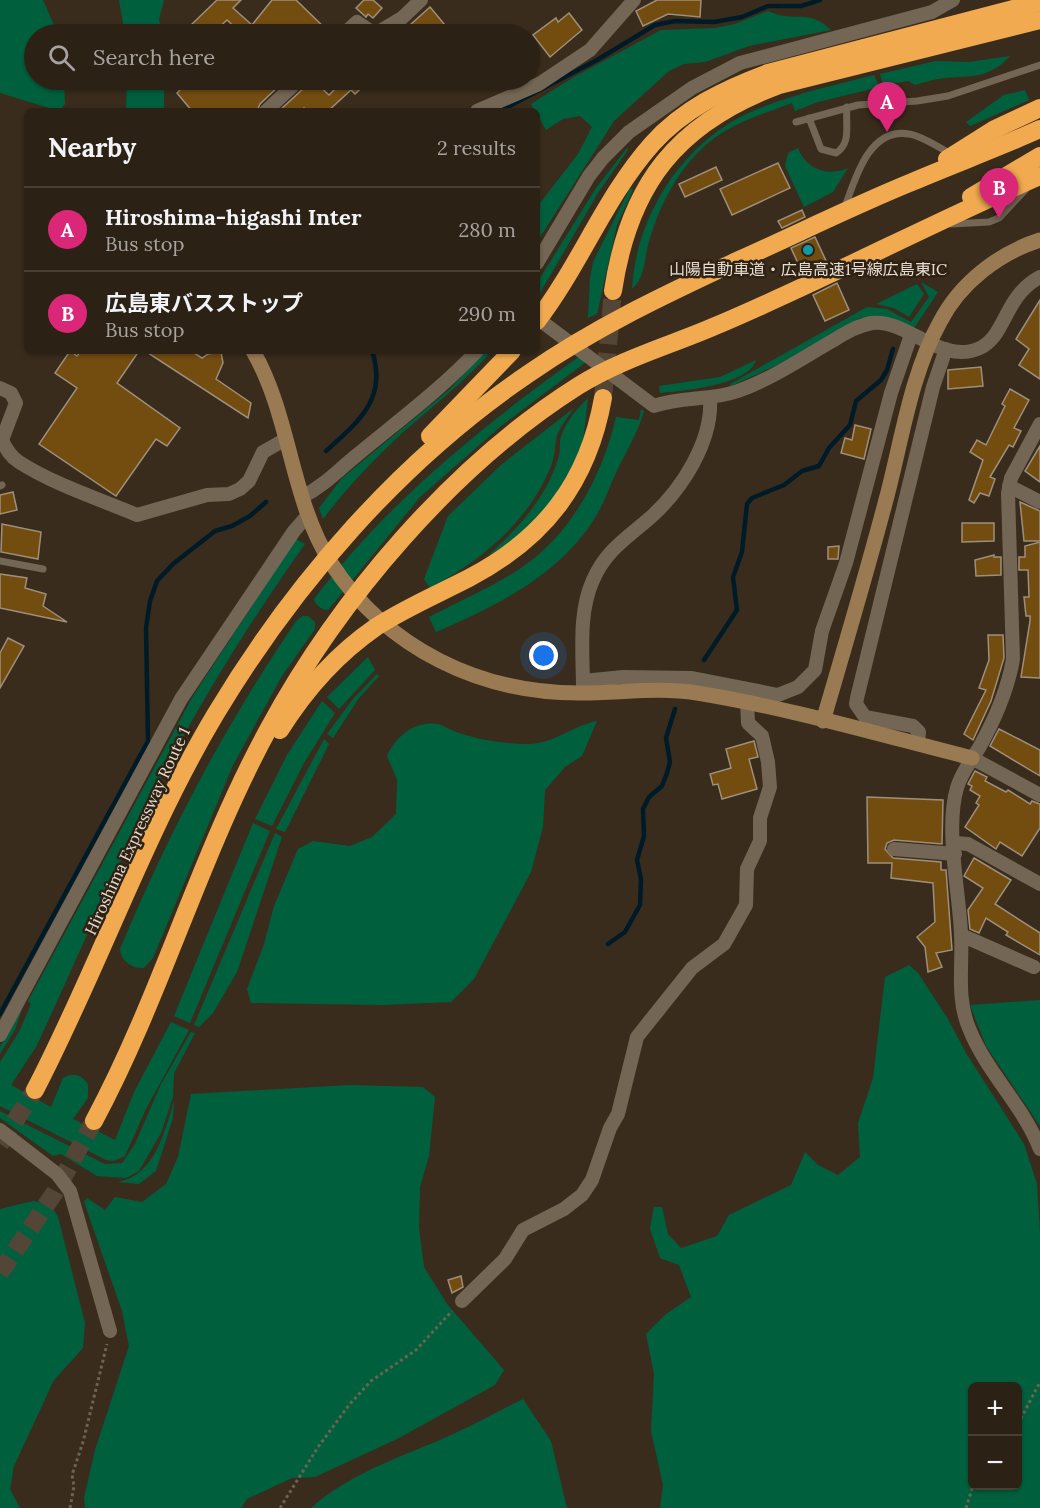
<!DOCTYPE html>
<meta charset="utf-8">
<style>
body{margin:0;font-family:Lora,"Noto Sans JP",serif;background:#372e22;color:#f1f3f6}
.controls{position:absolute;right:18px;bottom:18px;display:grid;overflow:hidden;border-radius:9px;box-shadow:0 2px 4px #0004}
.controls button{width:54px;height:54px;display:grid;place-items:center;padding:0;border:0;border-bottom:2px solid #473e34;background:#2b2115;color:#f1f3f6;font:30px sans-serif}
.you{position:absolute;left:544px;top:656px;width:21px;height:21px;margin:-15px;border:4px solid #fff;border-radius:50%;background:#1a73e8;box-shadow:0 0 0 9px #1a73e833}
.badge{display:grid;place-items:center;width:39px;height:39px;border-radius:50%;background:#db2777;color:#fff;font-size:20px;font-weight:700}
.pin{position:absolute;translate:-50% -50px;filter:drop-shadow(0 2px 3px #0008)}
.pin::after{content:'';position:absolute;top:32px;width:21px;height:18px;background:inherit;clip-path:polygon(0 0,100% 0,50% 100%)}
.list{margin:0;padding:0;list-style:none}
h2{display:flex;justify-content:space-between;align-items:center;height:78px;margin:0;padding:0 24px;font-size:26px}
h2 small{font-size:20px;font-weight:400;color:#a6a3a0}
.list li{display:grid;grid-template-columns:39px 1fr auto;gap:18px;align-items:center;box-sizing:border-box;height:84px;padding:0 24px;border-top:2px solid #473e34}
.list b{display:block;font-size:22px;white-space:nowrap}
.list p{margin:0;font-size:20px;white-space:nowrap;color:#a6a3a0}
.list em{font-size:20px;font-style:normal;color:#a6a3a0}
.icon{flex:none;width:33px;height:33px;fill:none;stroke:currentColor;stroke-width:2;stroke-linecap:round;stroke-linejoin:round}
.map{position:relative;flex:none;width:1040px;height:1508px;overflow:hidden}
.search{position:absolute;background:#2b2115;box-shadow:0 2px 4px #0004;left:24px;top:24px;width:516px;height:66px;display:flex;align-items:center;gap:15px;box-sizing:border-box;padding:0 21px;border-radius:33px;color:#a6a3a0;font-size:22px}
.panel{position:absolute;background:#2b2115;box-shadow:0 2px 4px #0004;left:24px;top:108px;width:516px;height:246px;border-radius:9px}
.map>svg:first-child{display:block}
.green{fill:#00603e;fill-rule:evenodd}
.lines{fill:none;stroke-linecap:round;stroke-linejoin:round}
.stream{stroke:#001b28;stroke-width:4.5}
.building{fill:#734c10;stroke:#9e8f7c;stroke-width:1.5}
.highway-tunnel{stroke:#534637;stroke-width:18;stroke-dasharray:18 9;stroke-linecap:butt}
.path{stroke:#6d6253;stroke-width:3;stroke-dasharray:3 3;stroke-linecap:butt}
.lane{stroke:#746654;stroke-width:7}
.street{stroke:#746654;stroke-width:14}
.secondary{stroke:#9a7a52;stroke-width:15}
.highway{stroke:#f1aa4f;stroke-width:18}
.culture-dot{fill:#0f9aa8;stroke:#2f2213;stroke-width:2}
.labels{text-anchor:middle;stroke-width:5;stroke-linejoin:round;paint-order:stroke}
.poi-label{font-size:16px;fill:#e5dcd2;stroke:#2f2213}
.street-label{font-size:16px;fill:#e5dcd2;stroke:#2f2213}
</style>
<div class="map">
<svg width="1040" height="1508" viewBox="0 0 1040 1508">
<rect width="100%" height="100%" fill="#392c1c"/>
<!-- green -->
<g class="green">
<path d="M 0,0 L 43,0 L 58,34 L 34,34 L 34,80 L 64,80 L 65,104 L 59,111 L 0,93 Z"/>
<path d="M 119,0 L 164,0 L 159,19 L 162,34 L 125,34 Z"/>
<path d="M 768,11 C 794,24 808,7 831,30 L 749,46 L 705,62 L 684,64 L 669,71 L 614,121 L 537,242 L 537,207 L 578,154 L 592,127 L 580,116 L 563,119 L 546,130 L 531,104 L 574,77 L 661,30 L 715,28 L 735,24 Z"/>
<path d="M 1010,56 C 986,82 968,74 938,79 C 931,80 922,83 915,85 L 909,81 L 883,85 L 880,74 L 936,61 L 969,62 Z"/>
<path d="M 874,75 L 880,87 L 818,102 L 795,111 L 792,103 C 768,112 741,120 720,134 C 686,157 663,196 651,235 C 644,253 647,276 632,289 C 636,212 687,136 760,108 C 797,93 836,85 874,75 Z"/>
<path d="M 127,80 L 164,80 L 164,111 L 126,111 Z"/>
<path d="M 1025,90 L 1029,100 L 970,126 L 966,122 L 1004,95 Z"/>
<path d="M 627,148 L 628,150 L 598,193 L 540,293 L 537,291 L 537,283 L 596,188 Z"/>
<path d="M 798,148 C 806,170 829,177 848,168 L 833,192 L 804,207 L 785,166 L 788,153 Z"/>
<path d="M 630,188 L 633,190 L 617,225 L 597,314 L 588,318 L 590,278 L 593,262 Z"/>
<path d="M 921,282 L 938,292 L 914,328 L 881,317 L 860,318 L 777,365 L 731,386 L 730,384 L 867,307 L 887,309 L 911,322 L 929,297 Z"/>
<path d="M 917,284 L 924,294 L 909,317 L 894,308 L 876,304 Z"/>
<path d="M 485,351 L 492,351 C 464,382 432,407 401,434 C 373,460 346,489 323,519 L 319,508 L 342,478 L 450,389 Z"/>
<path d="M 580,356 L 586,362 L 501,426 L 420,497 L 328,610 C 322,610 315,605 314,599 C 388,502 482,426 580,356 Z"/>
<path d="M 756,360 C 749,385 682,391 660,393 L 659,386 L 720,377 Z"/>
<path d="M 588,398 C 585,421 584,450 575,471 C 558,506 522,540 487,556 C 517,530 546,498 558,459 C 561,452 559,443 561,436 C 566,422 577,408 588,398 Z"/>
<path d="M 574,408 C 569,416 557,430 556,440 C 555,451 554,460 549,471 C 526,524 480,561 430,588 L 424,579 L 448,516 L 502,464 Z"/>
<path d="M 641,409 L 644,411 C 638,433 626,451 616,473 C 610,484 607,496 601,507 C 568,571 499,605 436,632 L 429,617 C 458,602 487,589 515,572 C 569,538 602,478 616,417 L 639,420 Z"/>
<path d="M 296,539 L 305,544 C 251,620 201,700 158,784 C 114,870 77,960 36,1047 L 11,1085 L 51,1107 L 63,1078 C 73,1072 81,1074 88,1084 L 88,1098 L 73,1119 L 115,1140 L 134,1092 L 171,1022 L 189,1030 L 146,1109 L 125,1156 L 114,1161 L 106,1160 L 0,1106 L 0,1062 L 19,1032 L 31,1004 L 28,1001 L 193,696 Z"/>
<path d="M 303,616 L 308,616 L 315,622 L 315,629 L 282,676 L 233,765 L 153,958 L 144,968 C 132,969 121,961 120,949 C 170,830 224,727 297,620 Z"/>
<path d="M 368,657 L 375,670 L 339,709 L 327,697 Z"/>
<path d="M 377,674 L 379,676 L 359,698 L 333,738 L 327,734 L 353,699 Z"/>
<path d="M 322,701 L 335,713 L 304,763 L 272,826 L 255,819 L 287,755 Z"/>
<path d="M 597,721 L 582,756 L 565,767 L 545,790 L 543,827 L 531,872 L 474,979 L 451,1002 L 383,1005 L 251,1003 L 247,989 L 264,944 L 274,906 L 298,849 L 313,841 L 350,846 L 372,837 L 396,814 L 397,780 L 387,756 C 395,737 415,720 438,724 C 445,726 452,731 459,733 C 480,740 505,744 528,744 C 556,743 572,726 597,721 Z"/>
<path d="M 324,739 L 329,744 L 285,832 L 276,829 Z"/>
<path d="M 253,823 L 270,831 L 190,1023 L 174,1016 Z"/>
<path d="M 275,833 L 282,837 L 237,972 L 213,1013 L 199,1027 L 194,1025 Z"/>
<path d="M 909,965 L 918,973 L 948,1019 L 966,1053 L 1024,1144 L 1037,1184 L 1040,1233 L 1040,1508 L 660,1508 L 663,1485 L 651,1431 L 654,1374 L 646,1334 L 665,1315 L 691,1297 L 679,1265 L 660,1258 L 650,1229 L 654,1207 L 662,1207 L 668,1234 L 681,1248 L 717,1236 L 729,1215 L 791,1185 L 805,1152 L 818,1165 L 838,1175 L 860,1157 L 858,1123 L 873,1078 L 885,977 ZM 1018,1386 L 1018,1486 L 972,1486 L 972,1386 Z"/>
<path d="M 1040,1000 L 1040,1126 L 986,1046 L 970,1005 Z"/>
<path d="M 23,1006 L 15,1030 L 0,1054 L 0,1047 Z"/>
<path d="M 191,1032 L 195,1033 L 174,1073 L 173,1097 L 161,1133 L 139,1171 L 126,1178 L 97,1176 L 61,1154 L 53,1156 L 0,1118 L 0,1111 L 105,1164 L 122,1163 L 135,1144 L 161,1084 Z"/>
<path d="M 350,1085 L 423,1087 L 435,1097 L 429,1156 L 420,1187 L 419,1228 L 424,1267 L 447,1304 L 504,1370 L 495,1385 L 397,1439 L 315,1477 L 292,1478 L 247,1499 L 241,1508 L 85,1508 L 84,1498 L 95,1450 L 129,1346 L 122,1311 L 84,1202 L 87,1198 L 105,1210 L 115,1197 L 142,1202 L 166,1184 L 178,1157 L 191,1094 Z"/>
<path d="M 174,1101 L 173,1118 L 156,1171 L 139,1184 L 118,1182 C 155,1175 164,1133 174,1101 Z"/>
<path d="M 33,1201 L 51,1205 L 58,1217 L 85,1323 L 83,1348 L 54,1380 L 14,1466 L 10,1489 L 20,1508 L 0,1508 L 0,1209 Z"/>
<path d="M 523,1399 L 551,1441 L 567,1508 L 311,1508 C 350,1473 401,1457 449,1436 C 474,1425 499,1411 523,1399 Z"/>
</g>
<g class="lines">
<!-- stream -->
<g class="stream">
<path d="M 500,111 L 597,60 L 655,25 L 675,21 L 714,22 L 742,17 L 768,6 L 801,6 L 820,0"/>
<path d="M 326,451 C 358,422 388,399 372,351"/>
<path d="M 704,660 L 737,610 L 733,577 L 742,552 L 747,504 L 752,498 L 784,485 L 802,471 L 819,466 L 829,448 L 850,425 L 856,401 L 881,380 L 887,370 L 893,349"/>
<path d="M 608,944 L 625,932 L 640,905 L 641,879 L 637,860 L 644,836 L 643,809 L 649,797 L 662,786 L 667,773 L 670,762 L 666,738 L 675,709"/>
<path d="M 0,1014 L 148,741 L 146,628 L 150,601 L 157,581 L 173,564 L 215,531 L 232,526 L 250,516 L 266,502"/>
</g>
</g>
<!-- building -->
<g class="building">
<path d="M 217,0 L 241,0 L 233,8 L 252,25 L 272,0 L 296,0 L 331,34 L 242,34 L 227,20 L 212,34 L 200,34 L 192,24 Z"/>
<path d="M 364,0 L 373,0 L 382,8 L 373,18 L 368,14 L 366,17 L 356,8 Z"/>
<path d="M 657,0 L 701,0 L 700,17 L 668,14 L 643,26 L 636,11 Z"/>
<path d="M 430,7 L 445,25 L 433,34 L 400,34 Z"/>
<path d="M 569,13 L 582,30 L 550,57 L 533,35 L 556,18 L 558,22 Z"/>
<path d="M 190,80 L 276,80 L 281,84 L 260,104 L 257,111 L 192,111 L 177,93 Z"/>
<path d="M 308,80 L 313,80 L 329,95 L 342,82 L 340,80 L 370,80 L 355,94 L 351,90 L 328,111 L 306,111 L 304,108 L 301,111 L 279,111 L 305,87 Z"/>
<path d="M 778,163 L 790,188 L 732,215 L 720,189 Z"/>
<path d="M 716,167 L 722,180 L 685,197 L 679,184 Z"/>
<path d="M 802,210 L 805,217 L 782,228 L 778,221 Z"/>
<path d="M 815,237 L 827,263 L 803,274 L 791,248 Z"/>
<path d="M 837,283 L 849,310 L 825,321 L 813,295 Z"/>
<path d="M 1040,300 L 1040,379 L 1019,365 L 1029,349 L 1016,339 Z"/>
<path d="M 70,351 L 77,356 L 81,351 L 139,351 L 117,383 L 180,428 L 167,446 L 156,439 L 116,496 L 39,444 L 77,388 L 55,373 Z"/>
<path d="M 145,351 L 191,351 L 202,358 L 208,354 L 221,352 L 223,363 L 216,379 L 251,403 L 248,418 Z"/>
<path d="M 981,367 L 983,386 L 948,389 L 948,370 Z"/>
<path d="M 1010,389 L 1029,400 L 1014,428 L 1021,431 L 1013,447 L 1009,445 L 990,477 L 995,479 L 989,496 L 980,493 L 974,503 L 969,500 L 983,460 L 970,452 L 977,440 L 986,445 L 1005,406 L 1002,404 Z"/>
<path d="M 855,425 L 871,429 L 864,459 L 841,453 L 845,438 L 852,440 Z"/>
<path d="M 1040,446 L 1040,482 L 1025,471 Z"/>
<path d="M 13,492 L 17,510 L 0,514 L 0,495 Z"/>
<path d="M 1020,502 L 1040,511 L 1040,541 L 1024,541 Z"/>
<path d="M 962,523 L 994,523 L 994,541 L 962,542 Z"/>
<path d="M 2,524 L 41,532 L 38,559 L 1,552 Z"/>
<path d="M 1040,542 L 1040,678 L 1021,677 L 1030,621 L 1030,616 L 1026,616 L 1024,597 L 1029,597 L 1028,570 L 1019,570 L 1019,557 L 1025,557 L 1025,546 Z"/>
<path d="M 839,546 L 838,559 L 828,559 L 828,547 Z"/>
<path d="M 994,555 L 994,557 L 1001,557 L 1001,575 L 976,576 L 975,560 Z"/>
<path d="M 0,574 L 27,578 L 25,588 L 46,594 L 43,606 L 67,622 L 0,608 Z"/>
<path d="M 988,635 L 1003,635 L 1004,658 L 991,701 L 973,740 L 964,734 L 986,690 L 979,688 L 989,660 Z"/>
<path d="M 8,638 L 24,646 L 0,688 L 0,653 Z"/>
<path d="M 999,729 L 1040,750 L 1040,776 L 990,746 Z"/>
<path d="M 754,741 L 758,757 L 749,759 L 757,789 L 722,799 L 718,784 L 713,785 L 710,774 L 731,768 L 726,749 Z"/>
<path d="M 975,771 L 987,777 L 985,781 L 1006,792 L 1008,790 L 1030,804 L 1032,801 L 1040,804 L 1040,828 L 1022,856 L 1000,842 L 996,849 L 965,827 L 979,805 L 976,803 L 980,796 L 970,790 L 972,786 L 968,784 Z"/>
<path d="M 867,797 L 943,800 L 942,844 L 894,840 L 887,843 L 885,849 L 893,858 L 941,862 L 941,870 L 946,870 L 952,950 L 936,953 L 942,967 L 928,972 L 925,947 L 917,937 L 935,922 L 933,883 L 891,878 L 892,863 L 868,863 Z"/>
<path d="M 974,858 L 1011,880 L 995,904 L 1040,933 L 1040,955 L 1006,935 L 1008,932 L 986,918 L 979,933 L 970,929 L 968,910 L 983,888 L 964,876 Z"/>
<path d="M 461,1276 L 463,1287 L 452,1293 L 448,1280 Z"/>
</g>
<g class="lines">
<!-- highway-tunnel -->
<g class="highway-tunnel">
<path d="M 603,398 L 613,291"/>
<path d="M 0,1144 L 35,1090"/>
<path d="M 0,1273 L 55,1192 L 94,1121"/>
</g>
<!-- path -->
<g class="path">
<path d="M 1018,1424 L 1040,1382"/>
<path d="M 70,1508 L 74,1486 L 72,1475 L 83,1442 L 107,1344"/>
<path d="M 280,1508 L 318,1447 L 349,1405 L 371,1381 L 416,1350 L 452,1311"/>
<path d="M 966,1508 L 973,1486"/>
</g>
<!-- lane -->
<g class="lane">
<path d="M 809,118 L 821,149 L 836,153 C 852,143 845,124 847,107"/>
<path d="M 796,122 L 858,105 L 917,101 L 948,96 L 1040,65"/>
<path d="M 845,207 C 855,179 869,127 909,134 C 923,136 939,148 951,154"/>
<path d="M 951,224 L 989,222 L 999,218 L 1026,189"/>
<path d="M 0,486 L 2,485"/>
<path d="M 0,561 L 43,569"/>
</g>
<!-- street -->
<g class="street">
<path d="M 344,34 L 357,22 L 375,34 L 402,18 L 421,0"/>
<path d="M 266,111 L 299,80"/>
<path d="M 477,111 L 539,84 L 590,50 L 634,0"/>
<path d="M 537,263 L 589,176 L 603,158 L 629,132 L 692,88 L 740,63 L 932,12 L 953,0"/>
<path d="M 537,318 L 654,406 C 682,396 710,401 738,391 C 769,380 798,361 827,344 C 841,336 855,326 872,323 C 906,318 941,366 980,348 C 1006,336 1004,296 1040,277"/>
<path d="M 0,388 L 11,393 L 16,403 L 2,440 C 6,449 10,456 19,462 C 53,484 99,499 137,515 L 207,495 L 229,494 L 240,489 L 249,481 L 263,452 L 286,439"/>
<path d="M 1040,424 L 1011,478 L 1008,493 L 1013,659 C 1008,689 994,721 979,748 C 971,761 961,773 957,788 C 945,828 959,890 961,933 C 963,965 956,998 969,1028 C 986,1072 1023,1105 1040,1149"/>
<path d="M 1009,486 L 1040,502"/>
<path d="M 302,497 C 325,485 337,471 357,455 C 398,421 440,390 477,351"/>
<path d="M 583,681 L 623,677 L 692,678 L 778,695 L 798,687 L 815,670 L 822,631 L 846,563 L 891,393 L 911,335"/>
<path d="M 583,689 C 583,653 578,613 593,580 C 606,550 627,538 651,517 C 682,489 713,441 710,398"/>
<path d="M 918,744 L 919,732 L 913,726 L 865,717 L 856,704 L 857,698 L 933,387 L 946,349"/>
<path d="M 972,758 L 1040,795"/>
<path d="M 955,843 L 968,844 L 1040,884"/>
<path d="M 894,849 L 955,854"/>
<path d="M 961,935 L 1034,967"/>
<path d="M 0,1035 L 181,699 L 294,531 L 308,515"/>
<path d="M 0,1130 L 57,1174 L 70,1191 L 110,1331"/>
<path d="M 462,1301 L 505,1259 L 523,1230 L 564,1209 L 582,1195 L 592,1180 L 610,1128 L 618,1114 L 637,1037 L 692,968 L 724,944 L 746,905 L 747,869 L 760,841 L 760,818 L 770,787 L 768,762 L 762,736 L 748,723 L 747,702"/>
</g>
<!-- secondary -->
<g class="secondary">
<path d="M 253,351 C 291,417 290,498 331,563 C 387,649 481,694 582,693 C 620,693 659,687 697,693 C 790,708 881,735 972,758"/>
<path d="M 823,721 C 845,646 867,572 887,496 C 902,439 911,374 940,322 C 960,283 999,253 1040,240"/>
</g>
<!-- highway -->
<g class="highway">
<path d="M 947,159 L 993,130 L 1040,108"/>
<path d="M 971,197 L 1040,156"/>
<path d="M 613,291 C 629,184 677,123 779,85 L 1040,20"/>
<path d="M 537,321 C 580,265 605,197 652,144 C 683,109 725,89 768,73 L 1040,2"/>
<path d="M 430,436 L 512,351"/>
<path d="M 280,730 C 305,690 337,654 376,627 C 405,608 438,594 469,578 C 545,538 588,482 603,398"/>
<path d="M 35,1090 C 99,967 144,834 215,715 C 294,583 400,461 528,374 C 594,328 666,294 739,260 C 797,234 853,206 912,182 C 954,164 998,148 1040,129"/>
<path d="M 94,1121 C 162,994 200,854 269,728 C 339,599 453,465 578,386 C 623,358 672,345 720,324 C 828,278 932,223 1040,176"/>
</g>
</g>
<!-- markers -->
<circle class="culture-dot" cx="808" cy="250" r="6"/>
<g class="labels">
<!-- poi labels -->
<g class="poi-label">
<text x="808" y="275">山陽自動車道・広島高速1号線広島東IC</text>
</g>
<!-- street labels -->
<g class="street-label">
<text transform="translate(137 831) rotate(-65)" y="6">Hiroshima Expressway Route 1</text>
</g>
</g>
</svg>
<div class="controls">
<button>+</button>
<button>−</button>
</div>
<div class="you"></div>
<div class="pin badge" style="left:887px;top:132px">A</div>
<div class="pin badge" style="left:999px;top:218px">B</div>
<div class="search"><svg class="icon" aria-label="search" viewBox="0 0 24 24"><circle cx="10" cy="10" r="6"/><path d="M15 15l6 6"/></svg>Search here</div>
<section class="panel">
<h2>Nearby<small>2 results</small></h2>
<ul class="list">
<li><span class="badge">A</span><div><b>Hiroshima-higashi Inter</b><p>Bus stop</p></div><em>280 m</em></li>
<li><span class="badge">B</span><div><b>広島東バスストップ</b><p>Bus stop</p></div><em>290 m</em></li>
</ul>
</section>
</div>
